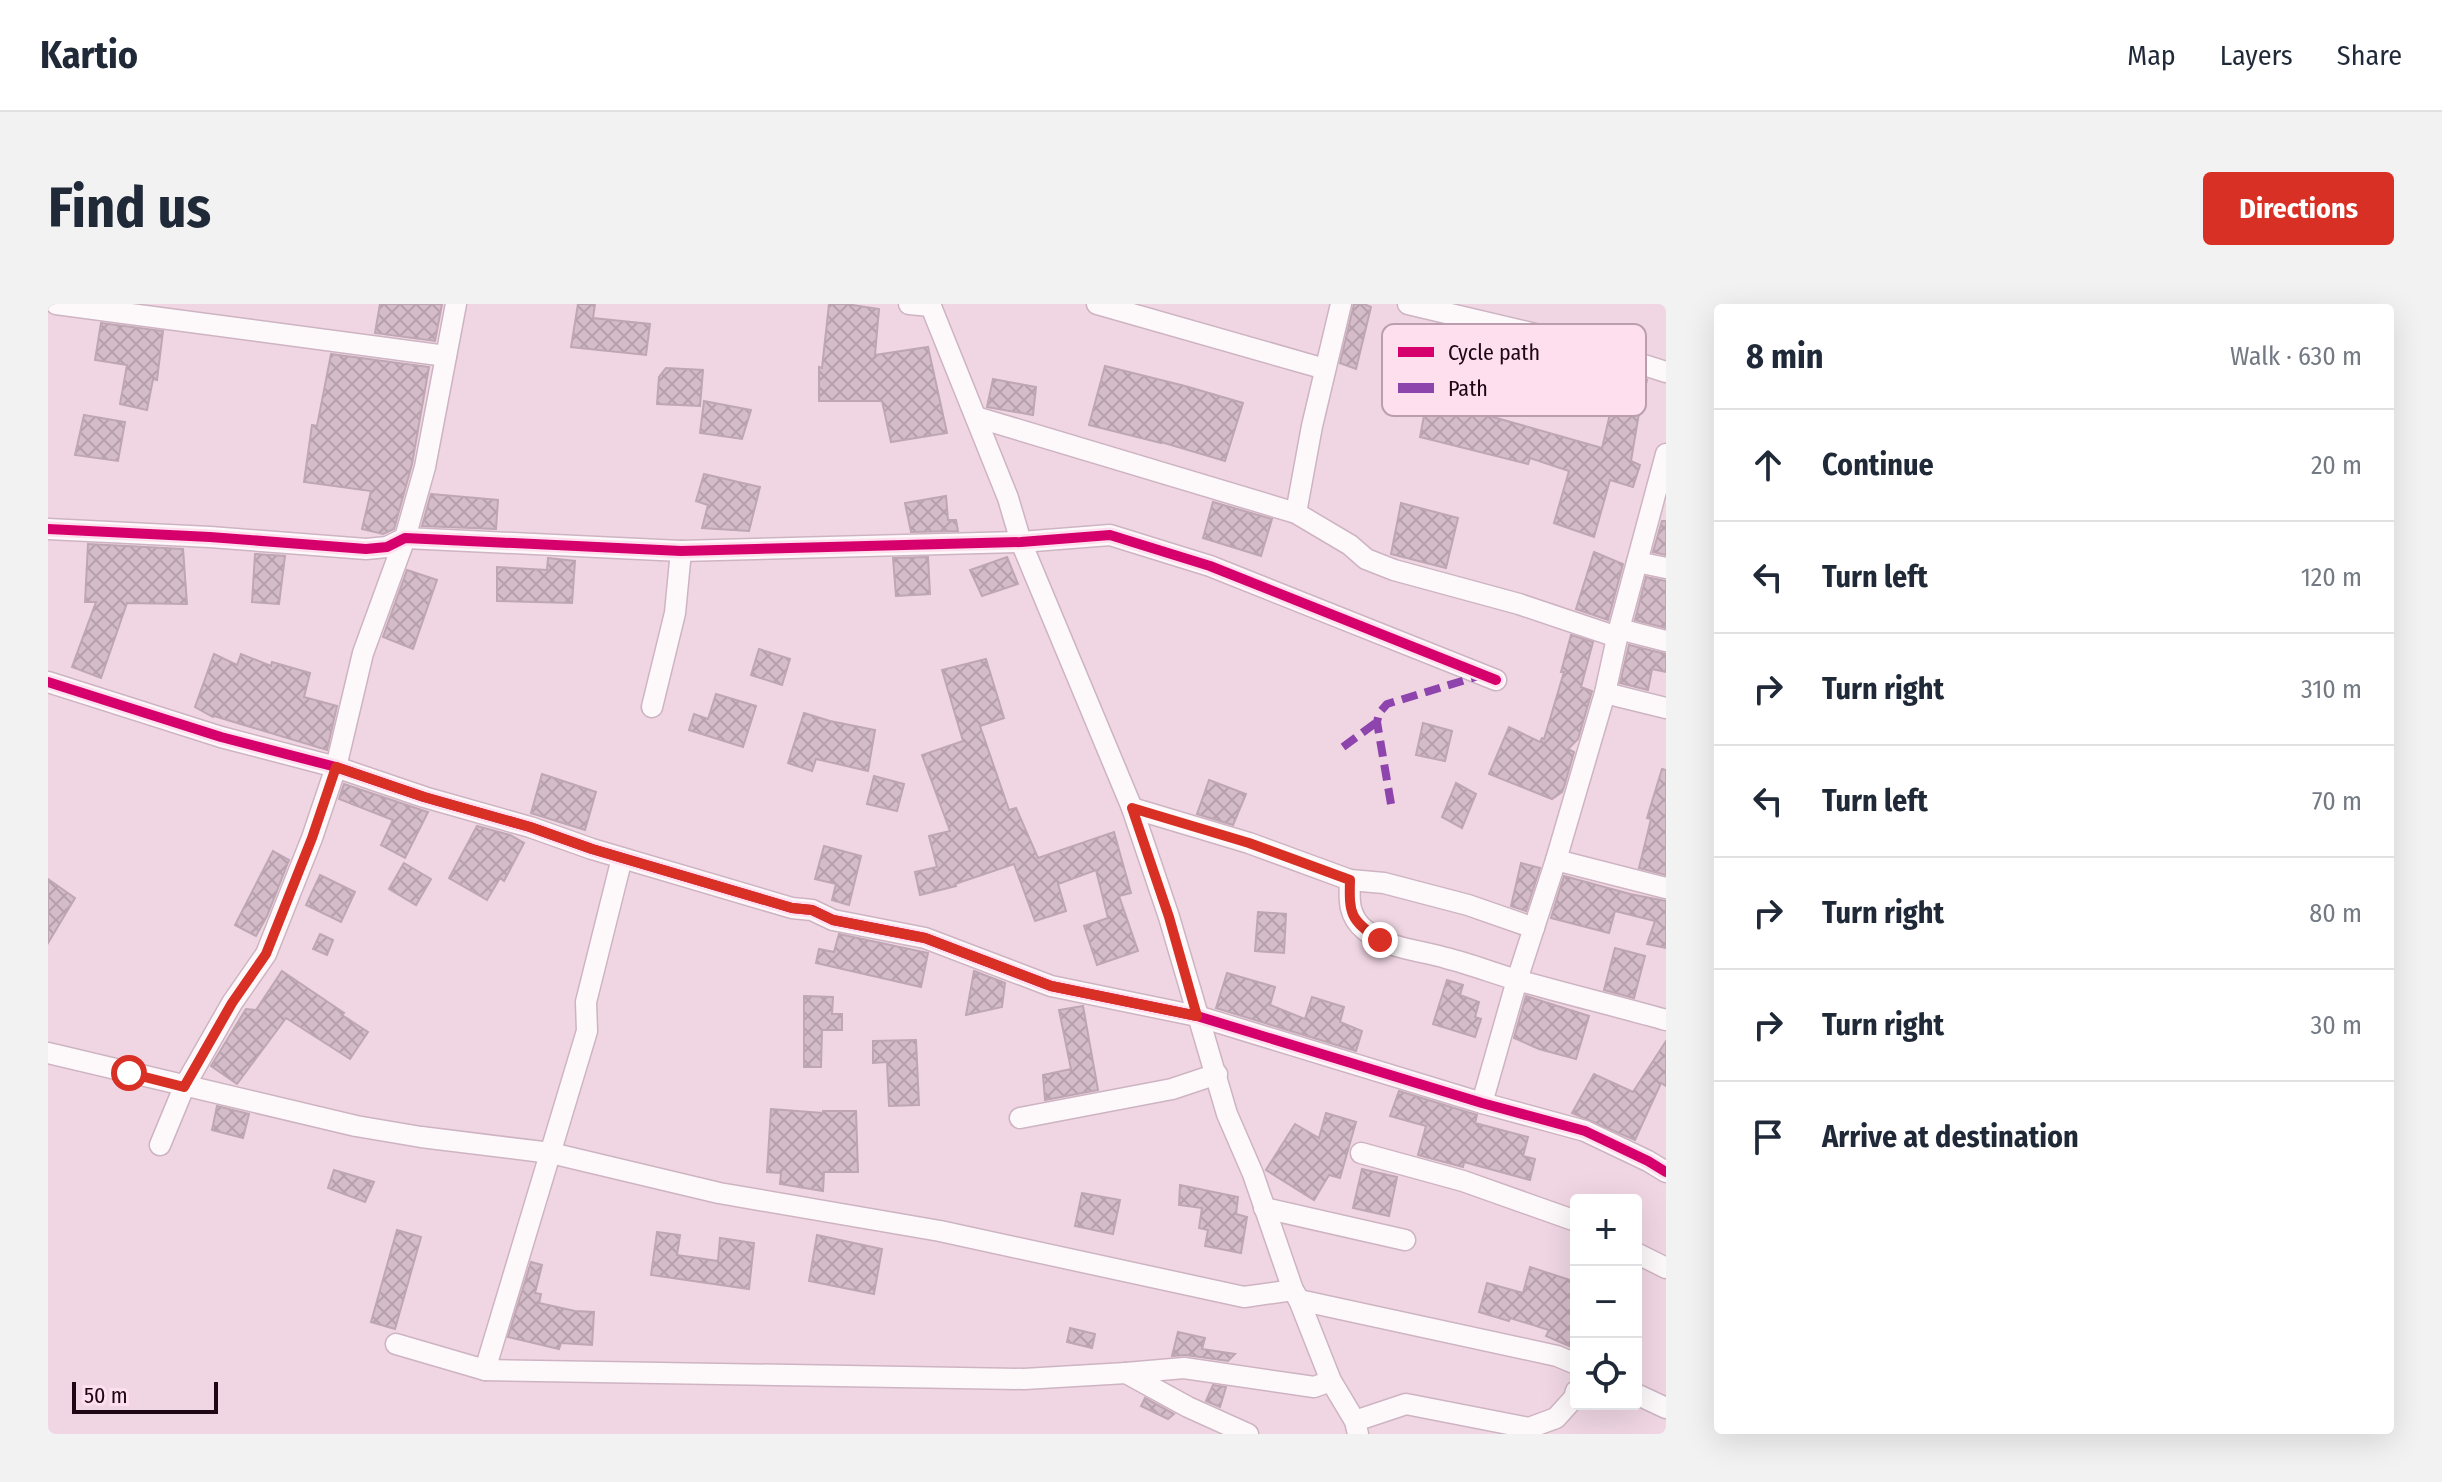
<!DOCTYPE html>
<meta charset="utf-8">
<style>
body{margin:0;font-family:"Fira Sans Condensed",sans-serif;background:#f2f2f3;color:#1f2937}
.controls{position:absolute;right:24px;bottom:24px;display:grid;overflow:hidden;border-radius:8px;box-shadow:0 8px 32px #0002}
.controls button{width:72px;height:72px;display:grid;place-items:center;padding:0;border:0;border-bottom:2px solid #e0e1e3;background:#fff;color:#1f2937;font:40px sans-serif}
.scale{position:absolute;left:24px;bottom:20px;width:146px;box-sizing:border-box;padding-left:8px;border:4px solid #1e0614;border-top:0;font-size:22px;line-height:28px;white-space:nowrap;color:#1e0614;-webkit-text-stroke:6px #fedfee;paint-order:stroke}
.stop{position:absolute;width:24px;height:24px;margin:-18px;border:6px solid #d93025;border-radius:50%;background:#fff}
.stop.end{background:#d93025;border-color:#fff;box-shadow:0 2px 8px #0008}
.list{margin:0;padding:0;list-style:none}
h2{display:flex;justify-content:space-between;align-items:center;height:104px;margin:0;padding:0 32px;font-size:34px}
h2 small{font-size:26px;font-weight:400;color:#747a83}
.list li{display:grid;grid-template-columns:52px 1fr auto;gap:24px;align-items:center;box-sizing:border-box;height:112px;padding:0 32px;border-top:2px solid #e0e1e3}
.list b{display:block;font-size:30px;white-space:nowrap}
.list em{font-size:26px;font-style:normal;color:#747a83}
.icon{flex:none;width:44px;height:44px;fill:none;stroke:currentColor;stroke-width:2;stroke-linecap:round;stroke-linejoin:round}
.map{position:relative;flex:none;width:1618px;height:1130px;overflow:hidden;border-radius:8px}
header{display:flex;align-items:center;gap:48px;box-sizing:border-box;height:112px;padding:0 40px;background:#fff;border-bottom:2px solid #e0e1e3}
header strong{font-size:38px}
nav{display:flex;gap:44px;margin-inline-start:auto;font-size:28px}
.intro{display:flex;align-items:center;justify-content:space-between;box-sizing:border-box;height:192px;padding:0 48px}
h1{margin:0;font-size:56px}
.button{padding:20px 36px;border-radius:8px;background:#d93025;color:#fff;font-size:28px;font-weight:700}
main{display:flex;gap:48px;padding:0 48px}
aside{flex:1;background:#fff;border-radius:8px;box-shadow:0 8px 32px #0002}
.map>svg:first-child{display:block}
.building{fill:url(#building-cross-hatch);stroke:#bea6b3;stroke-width:2}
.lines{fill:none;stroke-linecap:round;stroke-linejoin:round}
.minor-casing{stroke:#ceb4c2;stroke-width:23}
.minor{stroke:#fdf9fb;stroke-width:20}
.quiet{stroke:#8e44ad;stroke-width:8;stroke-dasharray:16 8;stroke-linecap:butt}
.cycleway-casing{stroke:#fedfee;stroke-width:15}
.cycleway{stroke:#d6006c;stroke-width:10}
.route{stroke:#d93025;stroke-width:10}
.key{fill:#fedfee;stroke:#bb9ead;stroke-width:2}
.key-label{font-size:22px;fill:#1e0614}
</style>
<header>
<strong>Kartio</strong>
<nav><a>Map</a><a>Layers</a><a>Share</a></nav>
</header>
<div class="intro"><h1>Find us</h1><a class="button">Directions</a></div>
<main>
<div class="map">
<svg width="1618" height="1130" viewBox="0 0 1618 1130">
<defs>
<pattern id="building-cross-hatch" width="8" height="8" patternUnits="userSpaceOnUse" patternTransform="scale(2)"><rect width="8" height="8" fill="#d5bcc9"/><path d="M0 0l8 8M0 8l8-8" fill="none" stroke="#b6a0ac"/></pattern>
</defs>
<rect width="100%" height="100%" fill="#f0d6e3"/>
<!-- building -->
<g class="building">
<path d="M 332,0 L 394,0 L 387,37 L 327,29 Z"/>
<path d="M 530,0 L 547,0 L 545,14 L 602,20 L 598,51 L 523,43 Z"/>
<path d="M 781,0 L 798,0 L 831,5 L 827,51 L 880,43 L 899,129 L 843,138 L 834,97 L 771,97 L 771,63 L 774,64 Z"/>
<path d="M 1306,0 L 1316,0 L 1323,3 L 1308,65 L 1292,59 Z"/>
<path d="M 53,19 L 115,27 L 109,76 L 105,75 L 99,106 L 72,100 L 79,61 L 47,56 Z"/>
<path d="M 1401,23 L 1435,31 L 1435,34 L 1472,45 L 1473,42 L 1517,51 L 1508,85 L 1456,74 L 1445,113 L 1554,144 L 1572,67 L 1599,76 L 1592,103 L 1583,157 L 1592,161 L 1585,183 L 1562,176 L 1546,233 L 1506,219 L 1521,167 L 1482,154 L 1480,160 L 1372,133 L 1378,101 Z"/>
<path d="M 283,50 L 381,63 L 364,160 L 346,225 L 335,230 L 314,225 L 323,187 L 256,178 L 264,121 L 269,122 Z"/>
<path d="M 1057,62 L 1137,82 L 1195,99 L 1177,157 L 1113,138 L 1113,139 L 1041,121 Z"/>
<path d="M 618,64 L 655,66 L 652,102 L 609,100 L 611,73 Z"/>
<path d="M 945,75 L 988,83 L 985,111 L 939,103 Z"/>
<path d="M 656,97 L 703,106 L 694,135 L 652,129 Z"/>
<path d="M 36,111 L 77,118 L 70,157 L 27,151 Z"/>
<path d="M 656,170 L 712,183 L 701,227 L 654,224 L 660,201 L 648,197 Z"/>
<path d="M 383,190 L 450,196 L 448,225 L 374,222 Z"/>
<path d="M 898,192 L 900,216 L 908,216 L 910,227 L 863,228 L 857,199 Z"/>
<path d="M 1165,198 L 1224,215 L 1213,252 L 1155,234 Z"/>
<path d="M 1353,199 L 1410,214 L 1398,264 L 1343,250 Z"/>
<path d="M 1614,217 L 1618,217 L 1618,251 L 1605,248 Z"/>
<path d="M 40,240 L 135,245 L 139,300 L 79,299 L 53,374 L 24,363 L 48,298 L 37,298 Z"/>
<path d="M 1546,248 L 1575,260 L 1560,316 L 1528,305 Z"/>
<path d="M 207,250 L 237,252 L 231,300 L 204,298 Z"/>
<path d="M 880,253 L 882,290 L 848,292 L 845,254 Z"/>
<path d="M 959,253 L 970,280 L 934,292 L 922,266 Z"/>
<path d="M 500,254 L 527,257 L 524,299 L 449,297 L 449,263 L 499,266 Z"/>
<path d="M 359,266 L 389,276 L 365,345 L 335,333 Z"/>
<path d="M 1598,273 L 1618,277 L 1618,324 L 1587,316 Z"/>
<path d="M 1523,331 L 1545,338 L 1533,383 L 1544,387 L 1530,435 L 1520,445 L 1526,448 L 1516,483 L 1514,488 L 1504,495 L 1441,470 L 1461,423 L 1492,438 L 1494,434 L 1496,435 L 1516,368 L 1513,368 Z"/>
<path d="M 1581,341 L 1618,350 L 1618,368 L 1604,365 L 1600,386 L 1572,379 Z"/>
<path d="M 711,345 L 742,355 L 734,381 L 703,371 Z"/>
<path d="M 166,350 L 189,361 L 193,350 L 223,362 L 224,358 L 262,369 L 256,393 L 289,402 L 279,446 L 166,412 L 165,413 L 147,403 Z"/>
<path d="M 938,355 L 956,414 L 932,422 L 961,506 L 968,504 L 990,554 L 1066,528 L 1083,589 L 1071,592 L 1090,647 L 1049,661 L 1036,622 L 1060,614 L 1048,566 L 1010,580 L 1018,607 L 987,617 L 966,560 L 907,580 L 908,582 L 872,591 L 867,568 L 889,563 L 881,532 L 902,527 L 874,451 L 915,437 L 894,366 Z"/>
<path d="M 668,390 L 708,402 L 695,443 L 641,426 L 646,410 L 660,415 Z"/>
<path d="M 756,409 L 782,417 L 827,426 L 820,467 L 768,455 L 764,467 L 740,459 Z"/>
<path d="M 1375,419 L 1404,427 L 1397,457 L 1368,451 Z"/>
<path d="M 1614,465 L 1618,466 L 1618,571 L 1591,564 L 1603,515 L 1599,514 Z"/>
<path d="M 494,470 L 548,488 L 537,526 L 483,509 Z"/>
<path d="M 826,472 L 856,480 L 849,507 L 819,500 Z"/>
<path d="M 1161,476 L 1198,490 L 1185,521 L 1149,510 Z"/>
<path d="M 1408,479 L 1428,490 L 1414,524 L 1394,513 Z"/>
<path d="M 296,480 L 380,508 L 357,554 L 333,541 L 345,516 L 291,495 Z"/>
<path d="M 429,522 L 462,531 L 476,539 L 456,577 L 452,574 L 439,596 L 401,574 Z"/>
<path d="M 776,542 L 813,552 L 801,601 L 784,596 L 788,580 L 767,575 Z"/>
<path d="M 225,547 L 241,556 L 219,612 L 208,632 L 187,621 Z"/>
<path d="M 356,559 L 383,575 L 368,601 L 341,585 Z"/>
<path d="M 1473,559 L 1492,564 L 1478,607 L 1463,602 Z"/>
<path d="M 272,571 L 307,588 L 293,618 L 258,601 Z"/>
<path d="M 1516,572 L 1582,590 L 1618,597 L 1618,644 L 1599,640 L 1607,617 L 1567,607 L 1561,629 L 1503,614 Z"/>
<path d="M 0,575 L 27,594 L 0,639 Z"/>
<path d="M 1210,608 L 1238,610 L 1236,649 L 1207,647 Z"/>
<path d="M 272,630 L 285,636 L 279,651 L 265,645 Z"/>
<path d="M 791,630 L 880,649 L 873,683 L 768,659 L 771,645 L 786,648 Z"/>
<path d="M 1567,644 L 1597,652 L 1586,694 L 1556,686 Z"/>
<path d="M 234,667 L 296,709 L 294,711 L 320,728 L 302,755 L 238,714 L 189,780 L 163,762 L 198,705 L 208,706 Z"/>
<path d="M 926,667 L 957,679 L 954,703 L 918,711 Z"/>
<path d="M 1179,669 L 1227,683 L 1222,701 L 1257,715 L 1264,693 L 1296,703 L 1292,718 L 1314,727 L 1308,747 L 1168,704 Z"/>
<path d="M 1399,676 L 1415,681 L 1412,691 L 1431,698 L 1427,713 L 1433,715 L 1427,733 L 1385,720 Z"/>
<path d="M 756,692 L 785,693 L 784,710 L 794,710 L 794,726 L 774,726 L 773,763 L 756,763 Z"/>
<path d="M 1478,692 L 1541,712 L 1528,755 L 1491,745 L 1466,734 Z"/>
<path d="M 1035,702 L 1050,786 L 997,796 L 995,771 L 1023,765 L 1011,706 Z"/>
<path d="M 868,736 L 871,801 L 841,802 L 839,758 L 825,759 L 825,737 Z"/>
<path d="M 1618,737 L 1618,782 L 1613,779 L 1587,836 L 1524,809 L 1546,770 L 1585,788 Z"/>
<path d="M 1351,787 L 1429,811 L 1427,819 L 1480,833 L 1475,852 L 1487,855 L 1482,876 L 1416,858 L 1415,863 L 1370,851 L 1378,822 L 1342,812 Z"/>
<path d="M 169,802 L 201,810 L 195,834 L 164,826 Z"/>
<path d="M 723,805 L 775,809 L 775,807 L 808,807 L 810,868 L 776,868 L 775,887 L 732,880 L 733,869 L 719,868 Z"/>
<path d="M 1278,809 L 1308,818 L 1292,874 L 1281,871 L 1266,896 L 1218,866 L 1247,820 L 1271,834 Z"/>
<path d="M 1314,865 L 1349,873 L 1341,912 L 1305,904 Z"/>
<path d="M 286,866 L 326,878 L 317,898 L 280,884 Z"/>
<path d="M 1132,881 L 1190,893 L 1188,910 L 1199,913 L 1193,949 L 1157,942 L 1160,926 L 1151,924 L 1154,904 L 1131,901 Z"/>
<path d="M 1034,889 L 1072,896 L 1065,930 L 1027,922 Z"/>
<path d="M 349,926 L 373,933 L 347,1025 L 323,1018 Z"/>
<path d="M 609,928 L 632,931 L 629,951 L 670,957 L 672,934 L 706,939 L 701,985 L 603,971 Z"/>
<path d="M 769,931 L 834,945 L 826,990 L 761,977 Z"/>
<path d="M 483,958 L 494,961 L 487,989 L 493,990 L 491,999 L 527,1007 L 546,1008 L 544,1041 L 513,1039 L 511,1045 L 460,1033 Z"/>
<path d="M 1482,963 L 1528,978 L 1528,1045 L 1498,1032 L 1501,1026 L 1462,1014 L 1461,1017 L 1431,1008 L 1439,979 L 1475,989 Z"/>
<path d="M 1022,1024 L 1047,1030 L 1044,1044 L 1019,1038 Z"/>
<path d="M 1130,1028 L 1157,1034 L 1154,1045 L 1187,1050 L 1180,1057 L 1138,1051 L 1124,1052 Z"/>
<path d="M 1165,1081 L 1178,1083 L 1172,1103 L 1158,1097 Z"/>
<path d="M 1097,1094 L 1126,1110 L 1120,1115 L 1093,1102 Z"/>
</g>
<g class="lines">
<defs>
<g id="minor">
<path d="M 8,0 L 398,52"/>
<path d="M 861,0 L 883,2"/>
<path d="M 882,0 L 960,194 L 973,238 L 1084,504 L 1121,613 L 1179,810 L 1205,870 L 1245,986 L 1251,996 L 1283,1077 L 1307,1117 L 1310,1130"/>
<path d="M 1049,0 L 1277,65"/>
<path d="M 1360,0 L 1530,40 L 1618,68"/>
<path d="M 928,113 L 1248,209 L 1302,241 L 1318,255 L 1346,266 L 1471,300 L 1569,333"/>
<path d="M 1248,209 L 1264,122 L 1293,0"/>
<path d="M 0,225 L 162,233 L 318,245 L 339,243 L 357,234 L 633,247 L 973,238 L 1062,231 L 1162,262 L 1448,376"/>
<path d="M 1589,258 L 1618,264"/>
<path d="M 1571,325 L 1618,337"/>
<path d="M 0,378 L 173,433 L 288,463 L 376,493 L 482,523 L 544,545 L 744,604 L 764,606 L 785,616 L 877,634 L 1003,682 L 1149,712 L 1434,799 L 1537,827 L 1600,857 L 1618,868"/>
<path d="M 1557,389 L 1618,404"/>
<path d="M 604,403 L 627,309 L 633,247"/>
<path d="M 1084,504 L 1201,539 L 1302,576 L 1336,579 L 1420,601 L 1486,624"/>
<path d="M 1508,556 L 1618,584"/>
<path d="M 1302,576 C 1301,596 1300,612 1317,626 C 1340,645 1371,646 1398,654 C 1422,660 1445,669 1469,676 C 1518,690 1568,702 1618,716"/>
<path d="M 0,749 L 308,822 L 373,833 L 503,849 L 671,889 L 892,927 L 1196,993 L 1245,986"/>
<path d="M 1434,799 L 1469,676 L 1508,556 L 1557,389 L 1571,325 L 1618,150"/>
<path d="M 972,814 L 1124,785 L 1169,770"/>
<path d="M 112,841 L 136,783 L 184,699 L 218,650 L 264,534 L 288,463 L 315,349 L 357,234 L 377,163 L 408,0"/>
<path d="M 1313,849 L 1415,877 L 1528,917"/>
<path d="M 1216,904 L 1357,936"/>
<path d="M 1588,949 L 1618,964"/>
<path d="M 1251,996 L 1509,1052 L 1528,1060"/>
<path d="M 348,1040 L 437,1066 L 976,1075 L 1078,1069 L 1140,1103 L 1200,1130"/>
<path d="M 437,1066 L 539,727 L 538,698 L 574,554"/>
<path d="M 1078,1069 L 1136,1064 L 1266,1083 L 1283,1077"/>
<path d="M 1588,1090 L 1618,1104"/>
<path d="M 1307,1117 L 1358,1100 L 1481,1124 L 1508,1114 L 1526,1094 L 1528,1087"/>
</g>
</defs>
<!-- minor casing -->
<use href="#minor" class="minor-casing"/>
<!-- minor -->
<use href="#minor" class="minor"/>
<!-- quiet -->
<g class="quiet">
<path d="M 1295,443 L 1329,418"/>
<path d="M 1343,500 L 1329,418 L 1331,409 L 1339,400 L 1434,371"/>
</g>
<defs>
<g id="cycleway">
<path d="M 0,225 L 162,233 L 318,245 L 339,243 L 357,234 L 633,247 L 973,238 L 1062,231 L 1162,262 L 1448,376"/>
<path d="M 0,378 L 173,433 L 288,463 L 376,493 L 482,523 L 544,545 L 744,604 L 764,606 L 785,616 L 877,634 L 1003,682 L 1149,712 L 1434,799 L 1537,827 L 1600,857 L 1618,868"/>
</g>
</defs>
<!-- cycleway casing -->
<use href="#cycleway" class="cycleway-casing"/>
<!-- cycleway -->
<use href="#cycleway" class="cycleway"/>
</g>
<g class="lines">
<!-- route -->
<path class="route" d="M 81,769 L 136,783 L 184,699 L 218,650 L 264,534 L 288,463 L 376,493 L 482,523 L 544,545 L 744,604 L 764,606 L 785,616 L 877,634 L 1003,682 L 1149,712 L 1121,613 L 1084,504 L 1201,539 L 1302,576 C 1301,610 1302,616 1332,636"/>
</g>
<!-- legend -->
<rect x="1334" y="20" width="264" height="92" rx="12" class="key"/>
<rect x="1350" y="43" width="36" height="10" fill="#d6006c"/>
<rect x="1350" y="79" width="36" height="10" fill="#8e44ad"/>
<g class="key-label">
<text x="1400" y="56">Cycle path</text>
<text x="1400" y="92">Path</text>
</g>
</svg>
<div class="controls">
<button>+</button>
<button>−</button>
<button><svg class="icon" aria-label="locate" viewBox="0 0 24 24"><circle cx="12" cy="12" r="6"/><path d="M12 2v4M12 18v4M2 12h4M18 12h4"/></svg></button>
</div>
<div class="scale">50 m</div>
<div class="stop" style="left:81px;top:769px"></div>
<div class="stop end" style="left:1332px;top:636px"></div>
</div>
<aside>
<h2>8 min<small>Walk · 630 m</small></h2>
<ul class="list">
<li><svg class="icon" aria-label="ahead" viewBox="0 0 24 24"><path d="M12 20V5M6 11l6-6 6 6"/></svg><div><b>Continue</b></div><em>20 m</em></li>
<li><svg class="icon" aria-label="left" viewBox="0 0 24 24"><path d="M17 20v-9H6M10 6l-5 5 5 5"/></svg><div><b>Turn left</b></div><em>120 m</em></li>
<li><svg class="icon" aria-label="right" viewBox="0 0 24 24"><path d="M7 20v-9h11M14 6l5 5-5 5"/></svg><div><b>Turn right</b></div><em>310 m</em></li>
<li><svg class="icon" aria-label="left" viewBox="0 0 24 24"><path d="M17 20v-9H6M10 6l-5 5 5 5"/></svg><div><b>Turn left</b></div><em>70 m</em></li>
<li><svg class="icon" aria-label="right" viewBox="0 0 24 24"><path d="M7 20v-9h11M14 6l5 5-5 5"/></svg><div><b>Turn right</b></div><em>80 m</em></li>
<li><svg class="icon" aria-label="right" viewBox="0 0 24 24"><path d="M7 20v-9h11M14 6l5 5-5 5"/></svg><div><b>Turn right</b></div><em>30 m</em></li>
<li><svg class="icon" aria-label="arrive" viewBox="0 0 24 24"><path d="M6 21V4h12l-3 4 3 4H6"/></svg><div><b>Arrive at destination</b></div></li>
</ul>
</aside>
</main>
